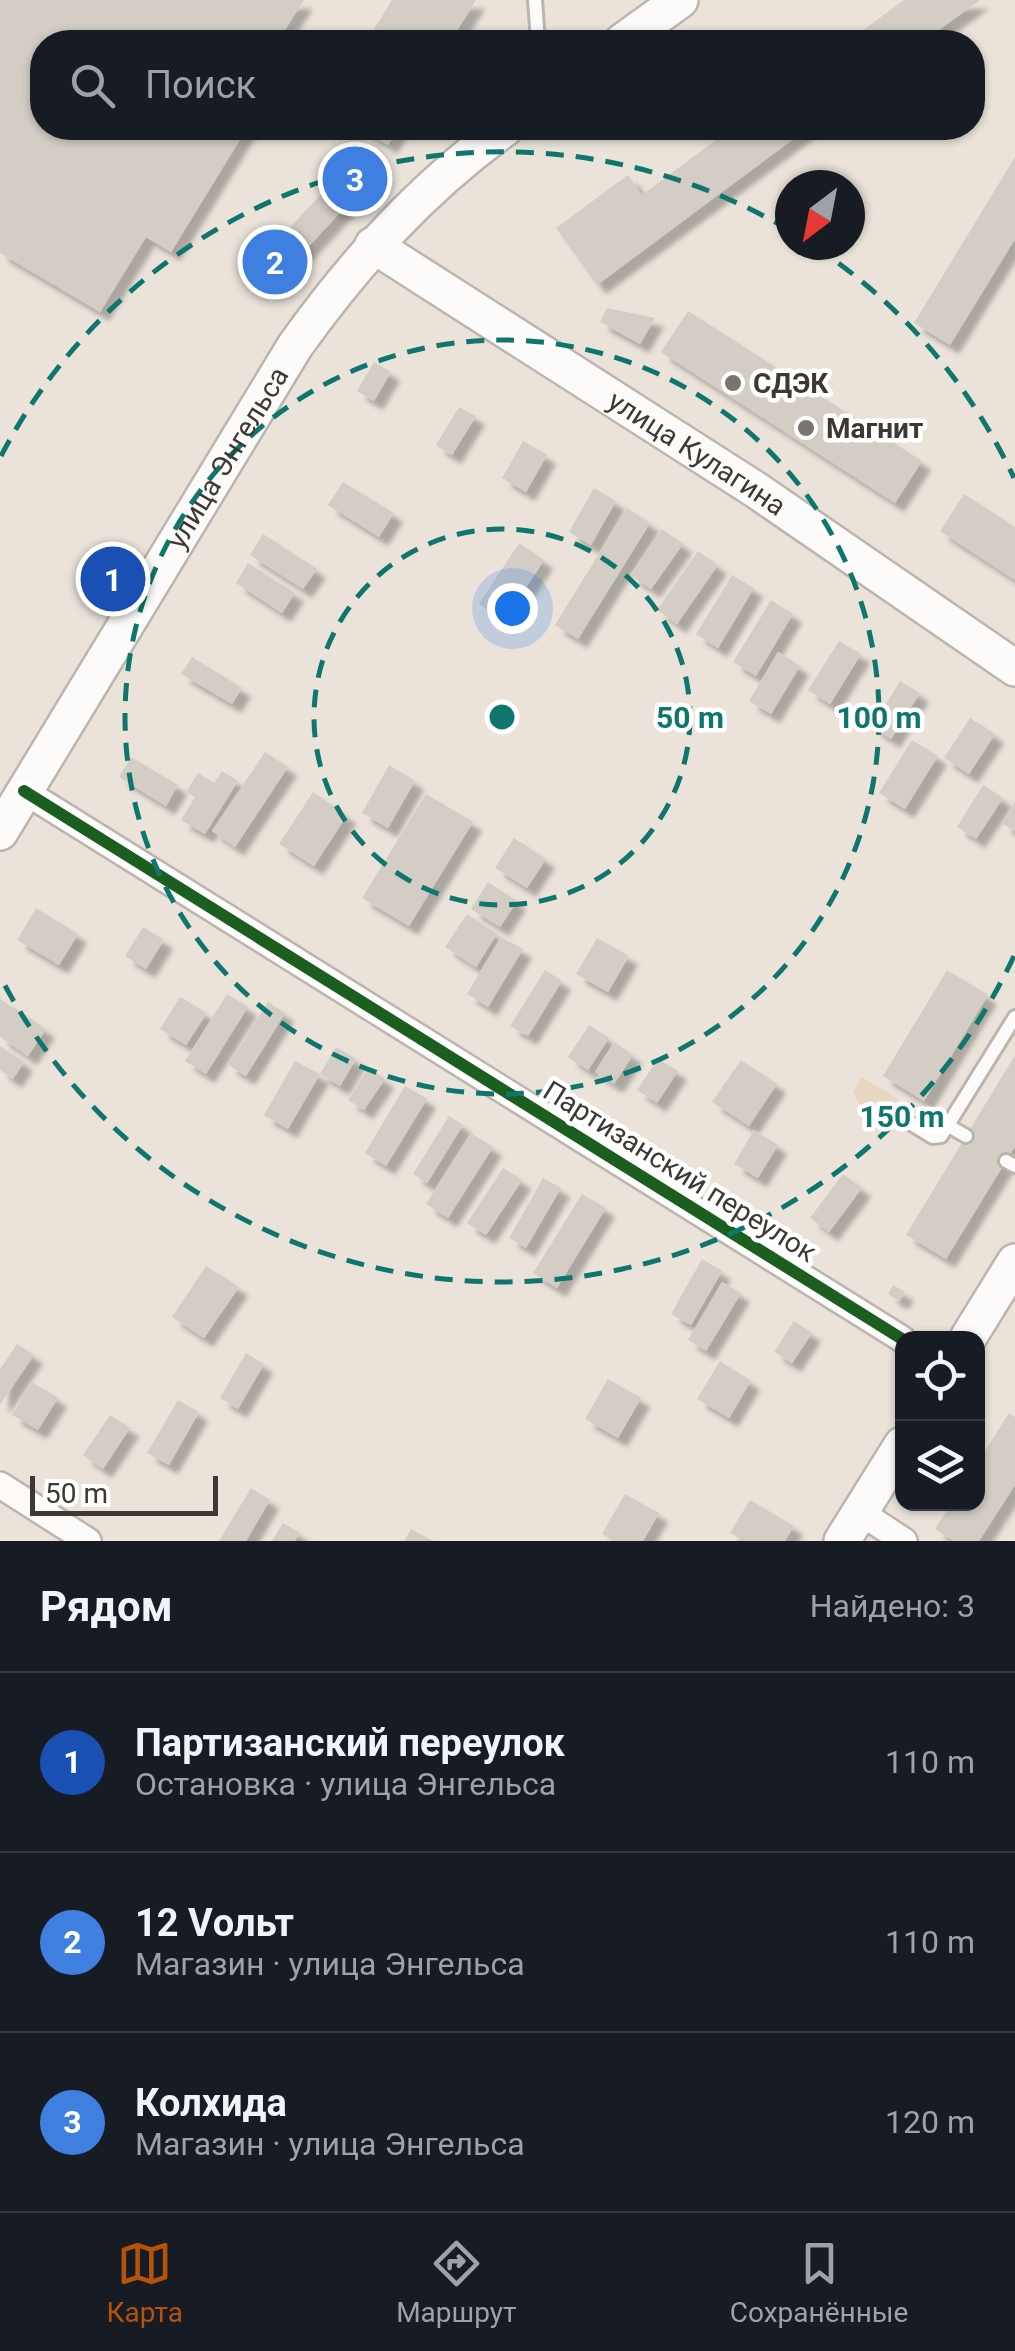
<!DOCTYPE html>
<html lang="ru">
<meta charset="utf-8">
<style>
body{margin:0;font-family:Roboto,sans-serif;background:#20242c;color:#f1f3f6}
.controls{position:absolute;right:30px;bottom:30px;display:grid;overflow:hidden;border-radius:20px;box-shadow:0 2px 8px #0004}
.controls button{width:90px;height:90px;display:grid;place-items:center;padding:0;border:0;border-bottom:2px solid #363941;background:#171b24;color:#f1f3f6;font:50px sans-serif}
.compass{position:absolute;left:775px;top:170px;width:90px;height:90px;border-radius:50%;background:#171b24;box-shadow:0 2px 8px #0004;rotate:212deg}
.scale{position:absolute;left:30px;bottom:25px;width:188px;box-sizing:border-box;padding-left:10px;border:5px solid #3d3832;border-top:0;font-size:28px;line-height:35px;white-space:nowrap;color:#3d3832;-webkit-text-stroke:8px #fff;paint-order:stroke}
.you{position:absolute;left:512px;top:608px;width:35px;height:35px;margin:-25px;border:8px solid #fff;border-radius:50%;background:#1a73e8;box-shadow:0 0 0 15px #1a73e833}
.badge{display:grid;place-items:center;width:65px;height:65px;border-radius:50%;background:#b45309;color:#fff;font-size:32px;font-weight:700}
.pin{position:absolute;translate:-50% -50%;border:5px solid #fff;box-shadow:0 2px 10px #0006}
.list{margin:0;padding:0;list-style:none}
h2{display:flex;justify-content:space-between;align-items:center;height:130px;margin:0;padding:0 40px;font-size:42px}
h2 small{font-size:32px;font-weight:400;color:#9ea1a6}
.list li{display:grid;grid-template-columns:65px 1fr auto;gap:30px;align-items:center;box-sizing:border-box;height:180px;padding:0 40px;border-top:2px solid #363941}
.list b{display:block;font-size:38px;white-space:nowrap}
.list p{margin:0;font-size:32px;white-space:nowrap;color:#9ea1a6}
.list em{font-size:32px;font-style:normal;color:#9ea1a6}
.icon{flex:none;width:55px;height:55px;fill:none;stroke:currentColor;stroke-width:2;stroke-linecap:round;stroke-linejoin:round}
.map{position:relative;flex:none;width:1015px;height:1541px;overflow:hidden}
.search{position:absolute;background:#171b24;box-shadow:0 2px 8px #0004;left:30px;right:30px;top:30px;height:110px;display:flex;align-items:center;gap:25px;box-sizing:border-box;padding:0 35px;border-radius:40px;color:#9ea1a6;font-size:38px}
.sheet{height:670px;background:#171b24}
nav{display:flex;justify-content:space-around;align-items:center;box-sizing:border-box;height:140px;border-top:2px solid #363941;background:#171b24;font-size:28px;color:#9ea1a6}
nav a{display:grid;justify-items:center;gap:5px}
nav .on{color:#b45309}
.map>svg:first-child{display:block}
.green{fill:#e9d6c1}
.building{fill:#d3cdc6;filter:url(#shadow)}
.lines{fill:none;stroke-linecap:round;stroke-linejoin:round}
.lane-casing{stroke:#bbb5af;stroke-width:18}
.street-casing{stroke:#bbb5af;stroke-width:30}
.secondary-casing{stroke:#bbb5af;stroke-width:40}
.lane{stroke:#fcfbf9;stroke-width:12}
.street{stroke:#fcfbf9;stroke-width:25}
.secondary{stroke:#fcfbf9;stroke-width:35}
.cycleway-casing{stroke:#fff;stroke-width:19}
.cycleway{stroke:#1b5e20;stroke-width:12}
.ring{fill:none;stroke:#0f766e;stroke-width:5;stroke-dasharray:18 12}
.poi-dot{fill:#7a746d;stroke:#fff;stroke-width:4}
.labels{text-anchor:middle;stroke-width:9;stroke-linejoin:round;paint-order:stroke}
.poi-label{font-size:28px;font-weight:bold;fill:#3d3832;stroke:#fff;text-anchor:start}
.street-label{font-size:28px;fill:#3d3832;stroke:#fff}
.centre{fill:#0f766e;stroke:#fff;stroke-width:5}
.ring-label{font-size:30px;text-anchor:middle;font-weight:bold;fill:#0f766e;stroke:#fff;stroke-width:9;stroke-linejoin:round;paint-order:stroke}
</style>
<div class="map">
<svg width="1015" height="1541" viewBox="0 0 1015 1541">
<defs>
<filter id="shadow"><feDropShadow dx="9" dy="9" stdDeviation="2.5" flood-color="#0004"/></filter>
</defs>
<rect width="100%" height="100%" fill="#ebe3da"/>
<!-- green -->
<path class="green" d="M 862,1077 L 898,1099 L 878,1131 L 872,1127 L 853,1092 Z"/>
<!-- building -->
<g class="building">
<path d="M 0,0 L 304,0 L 277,42 L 42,42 L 42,128 L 247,128 L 171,252 L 146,237 L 100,312 L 0,253 Z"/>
<path d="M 392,0 L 476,0 L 450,42 L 366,42 Z"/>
<path d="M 904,0 L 980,0 L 922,42 L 847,42 Z"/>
<path d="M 359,128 L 399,128 L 388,145 Z"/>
<path d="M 732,128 L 808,128 L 597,285 L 556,228 L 628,175 L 642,195 Z"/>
<path d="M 1015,157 L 1015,239 L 950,345 L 914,323 Z"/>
<path d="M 353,160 L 372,178 L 272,286 L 252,268 Z"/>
<path d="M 607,308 L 655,318 L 640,344 L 600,322 Z"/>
<path d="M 688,311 L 922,461 L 895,503 L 661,352 Z"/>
<path d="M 374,362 L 391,372 L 374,401 L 357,391 Z"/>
<path d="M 459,407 L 476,416 L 452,455 L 436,445 Z"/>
<path d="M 523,441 L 547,455 L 526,492 L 502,478 Z"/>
<path d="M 343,482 L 394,513 L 379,537 L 328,505 Z"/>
<path d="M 594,488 L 616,501 L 591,545 L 569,532 Z"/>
<path d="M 964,494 L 1015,527 L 1015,580 L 940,531 Z"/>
<path d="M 627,508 L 650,523 L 578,639 L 555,625 Z"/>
<path d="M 662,529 L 683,544 L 651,589 L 630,575 Z"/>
<path d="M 263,534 L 317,569 L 303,589 L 250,555 Z"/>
<path d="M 519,543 L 544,560 L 504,621 L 479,604 Z"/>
<path d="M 698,551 L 718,565 L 677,624 L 657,610 Z"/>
<path d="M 248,563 L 295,593 L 282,613 L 236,583 Z"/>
<path d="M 732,575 L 754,588 L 718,648 L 696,634 Z"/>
<path d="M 771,600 L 793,614 L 756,676 L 733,662 Z"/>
<path d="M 839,641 L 861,654 L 830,704 L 808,690 Z"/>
<path d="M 778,652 L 800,666 L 771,714 L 749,701 Z"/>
<path d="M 192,657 L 242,688 L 232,704 L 181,674 Z"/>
<path d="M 900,681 L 920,693 L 891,739 L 872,727 Z"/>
<path d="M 970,718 L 995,734 L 969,774 L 944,758 Z"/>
<path d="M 912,740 L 938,756 L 905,809 L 879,793 Z"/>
<path d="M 265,752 L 288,767 L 235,847 L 212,831 Z"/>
<path d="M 131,757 L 178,785 L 166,806 L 119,777 Z"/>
<path d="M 389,765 L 415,781 L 388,828 L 362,813 Z"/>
<path d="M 222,771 L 238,781 L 205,834 L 181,820 L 195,797 L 186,792 L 198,773 L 214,783 Z"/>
<path d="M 983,785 L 1003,798 L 976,839 L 957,827 Z"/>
<path d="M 313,792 L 347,815 L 314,866 L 279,844 Z"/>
<path d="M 426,794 L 473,822 L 409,926 L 362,898 Z"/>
<path d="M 1015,801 L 1015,831 L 1002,824 Z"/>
<path d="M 514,838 L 546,859 L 527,888 L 495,868 Z"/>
<path d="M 488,882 L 517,901 L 500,927 L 471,909 Z"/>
<path d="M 36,908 L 78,934 L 59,965 L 17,940 Z"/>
<path d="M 467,914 L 497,934 L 476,967 L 445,947 Z"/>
<path d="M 143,927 L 164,940 L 146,969 L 125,956 Z"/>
<path d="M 501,937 L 523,949 L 488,1007 L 467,994 Z"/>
<path d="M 597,938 L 629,956 L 608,992 L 576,974 Z"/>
<path d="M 545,970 L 562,981 L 528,1036 L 510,1026 Z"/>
<path d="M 947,970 L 988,995 L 924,1101 L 883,1076 Z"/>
<path d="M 227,994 L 248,1007 L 206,1074 L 185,1061 Z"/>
<path d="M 180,997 L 207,1013 L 186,1045 L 160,1029 Z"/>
<path d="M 0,999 L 46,1029 L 28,1056 L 0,1037 Z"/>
<path d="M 268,1002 L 285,1013 L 246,1076 L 228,1065 Z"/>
<path d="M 589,1025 L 609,1038 L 588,1070 L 568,1057 Z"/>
<path d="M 614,1042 L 633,1055 L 614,1084 L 595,1072 Z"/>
<path d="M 0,1046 L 24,1062 L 13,1079 L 0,1070 Z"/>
<path d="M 336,1047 L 356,1059 L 340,1086 L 320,1074 Z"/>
<path d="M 1015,1055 L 1015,1146 L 946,1259 L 906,1235 Z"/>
<path d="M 658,1059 L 678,1071 L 657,1103 L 637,1090 Z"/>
<path d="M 741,1060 L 777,1084 L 749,1126 L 712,1102 Z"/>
<path d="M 295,1061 L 320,1074 L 288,1129 L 264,1115 Z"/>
<path d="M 369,1068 L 385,1079 L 364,1110 L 348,1100 Z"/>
<path d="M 405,1086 L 427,1099 L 386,1166 L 365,1153 Z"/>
<path d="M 449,1116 L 463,1125 L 427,1183 L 413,1174 Z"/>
<path d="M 754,1130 L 778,1145 L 758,1178 L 734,1164 Z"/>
<path d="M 471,1133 L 493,1147 L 448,1218 L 426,1204 Z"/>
<path d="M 503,1168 L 522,1180 L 486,1235 L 467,1223 Z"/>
<path d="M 843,1174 L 862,1188 L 829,1232 L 810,1218 Z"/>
<path d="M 543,1178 L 561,1188 L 526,1248 L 509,1238 Z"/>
<path d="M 582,1194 L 606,1208 L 557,1288 L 533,1273 Z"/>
<path d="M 702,1259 L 722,1271 L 691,1325 L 671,1314 Z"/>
<path d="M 206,1266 L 239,1287 L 204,1338 L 172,1317 Z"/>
<path d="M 722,1282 L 741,1293 L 706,1351 L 688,1340 Z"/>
<path d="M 893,1285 L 905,1292 L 899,1301 L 888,1294 Z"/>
<path d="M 794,1321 L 812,1333 L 792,1363 L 774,1352 Z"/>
<path d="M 17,1344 L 34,1355 L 0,1405 L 0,1369 Z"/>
<path d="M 246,1353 L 264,1364 L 238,1409 L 220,1398 Z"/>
<path d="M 720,1361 L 751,1381 L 729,1418 L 697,1399 Z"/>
<path d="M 608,1379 L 641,1398 L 618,1438 L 585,1419 Z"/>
<path d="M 32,1382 L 58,1398 L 38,1430 L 12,1415 Z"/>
<path d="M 178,1400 L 199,1412 L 169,1465 L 147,1453 Z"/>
<path d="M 1009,1413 L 1015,1417 L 1015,1485 L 979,1541 L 954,1541 L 935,1529 L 951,1504 L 978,1504 L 978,1462 Z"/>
<path d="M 110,1415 L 130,1428 L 103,1469 L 83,1455 Z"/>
<path d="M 251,1488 L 270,1500 L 246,1541 L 219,1541 Z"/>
<path d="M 625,1494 L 659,1513 L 643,1541 L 614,1541 L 602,1534 Z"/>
<path d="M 750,1500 L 794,1526 L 785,1541 L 744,1541 L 730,1533 Z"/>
<path d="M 283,1523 L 300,1533 L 295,1541 L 272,1541 Z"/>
<path d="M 411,1529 L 433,1541 L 404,1541 Z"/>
</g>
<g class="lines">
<defs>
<g id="lane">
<path d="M 535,0 L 538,42"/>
<path d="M 900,1117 L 933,1137 L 941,1136 L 1015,1017"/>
<path d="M 947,1125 L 966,1136"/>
<path d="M 1006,1161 L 1015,1166"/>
</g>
<g id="street">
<path d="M 24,791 L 902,1339"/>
<path d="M 0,1485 L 88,1541"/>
<path d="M 860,1512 L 904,1541"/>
</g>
<g id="secondary">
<path d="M 622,42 L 680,0"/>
<path id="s1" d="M 373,245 L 756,490 L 1015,668"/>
<path id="s2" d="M 0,832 L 295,346 C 355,262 421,189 505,128"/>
<path d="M 968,1338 L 1015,1262"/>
<path d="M 842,1541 L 902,1445"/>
</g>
</defs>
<!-- lane casing -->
<use href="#lane" class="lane-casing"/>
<!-- street casing -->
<use href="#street" class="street-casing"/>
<!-- secondary casing -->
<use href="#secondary" class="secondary-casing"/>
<!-- lane -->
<use href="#lane" class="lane"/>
<!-- street -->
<use href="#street" class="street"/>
<!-- secondary -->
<use href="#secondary" class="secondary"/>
<defs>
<path id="cycleway" d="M 24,791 L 902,1339"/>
</defs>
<!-- cycleway casing -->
<use href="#cycleway" class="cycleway-casing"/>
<!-- cycleway -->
<use href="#cycleway" class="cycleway"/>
</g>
<!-- distance rings -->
<g class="ring">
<circle cx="502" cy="717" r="188"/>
<circle cx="502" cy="717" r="377"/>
<path d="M1014 956A565 565 0 0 1 1 978M1 456A565 565 0 0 1 789 230M814 246A565 565 0 0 1 1014 478"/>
</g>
<!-- markers -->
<g class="poi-dot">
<circle cx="733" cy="383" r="10"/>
<circle cx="806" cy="428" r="10"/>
</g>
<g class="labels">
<!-- poi labels -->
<g class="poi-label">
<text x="753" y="393">СДЭК</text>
<text x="826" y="438">Магнит</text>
</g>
<!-- street labels -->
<g class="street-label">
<text dy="10" stroke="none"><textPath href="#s1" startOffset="385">улица Кулагина</textPath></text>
<text dy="10" stroke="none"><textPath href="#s2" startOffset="438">улица Энгельса</textPath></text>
<text transform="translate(680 1171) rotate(32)" y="10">Партизанский переулок</text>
</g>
</g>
<circle cx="502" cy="717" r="15" class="centre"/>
<g class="ring-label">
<text x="690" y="728">50 m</text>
<text x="879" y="728">100 m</text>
<text x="902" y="1127">150 m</text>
</g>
</svg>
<div class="controls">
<button><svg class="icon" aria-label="locate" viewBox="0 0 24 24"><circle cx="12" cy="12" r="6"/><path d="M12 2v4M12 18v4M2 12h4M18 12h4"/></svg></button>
<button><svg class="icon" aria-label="layers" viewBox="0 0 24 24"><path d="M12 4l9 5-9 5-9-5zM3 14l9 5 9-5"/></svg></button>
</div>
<svg class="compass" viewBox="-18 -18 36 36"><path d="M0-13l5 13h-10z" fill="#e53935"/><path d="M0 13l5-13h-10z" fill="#9ea1a6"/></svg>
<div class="scale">50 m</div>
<div class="you"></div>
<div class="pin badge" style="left:113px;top:579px;background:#1a4fb4">1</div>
<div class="pin badge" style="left:275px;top:262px;background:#3f7fe0">2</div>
<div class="pin badge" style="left:355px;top:179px;background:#3f7fe0">3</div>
<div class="search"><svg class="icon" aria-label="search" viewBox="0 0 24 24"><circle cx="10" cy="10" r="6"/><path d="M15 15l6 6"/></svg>Поиск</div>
</div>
<section class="sheet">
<h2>Рядом<small>Найдено: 3</small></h2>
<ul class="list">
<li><span class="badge" style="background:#1a4fb4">1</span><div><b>Партизанский переулок</b><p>Остановка · улица Энгельса</p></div><em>110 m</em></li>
<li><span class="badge" style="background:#3f7fe0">2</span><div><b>12 Vольт</b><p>Магазин · улица Энгельса</p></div><em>110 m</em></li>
<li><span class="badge" style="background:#3f7fe0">3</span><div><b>Колхида</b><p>Магазин · улица Энгельса</p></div><em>120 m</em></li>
</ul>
</section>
<nav>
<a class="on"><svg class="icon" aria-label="map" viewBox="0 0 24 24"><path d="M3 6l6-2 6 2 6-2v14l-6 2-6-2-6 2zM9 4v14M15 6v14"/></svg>Карта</a>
<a><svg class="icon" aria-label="directions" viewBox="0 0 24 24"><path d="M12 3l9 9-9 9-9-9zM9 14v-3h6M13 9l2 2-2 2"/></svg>Маршрут</a>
<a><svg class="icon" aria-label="saved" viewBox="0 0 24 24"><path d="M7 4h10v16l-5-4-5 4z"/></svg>Сохранённые</a>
</nav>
